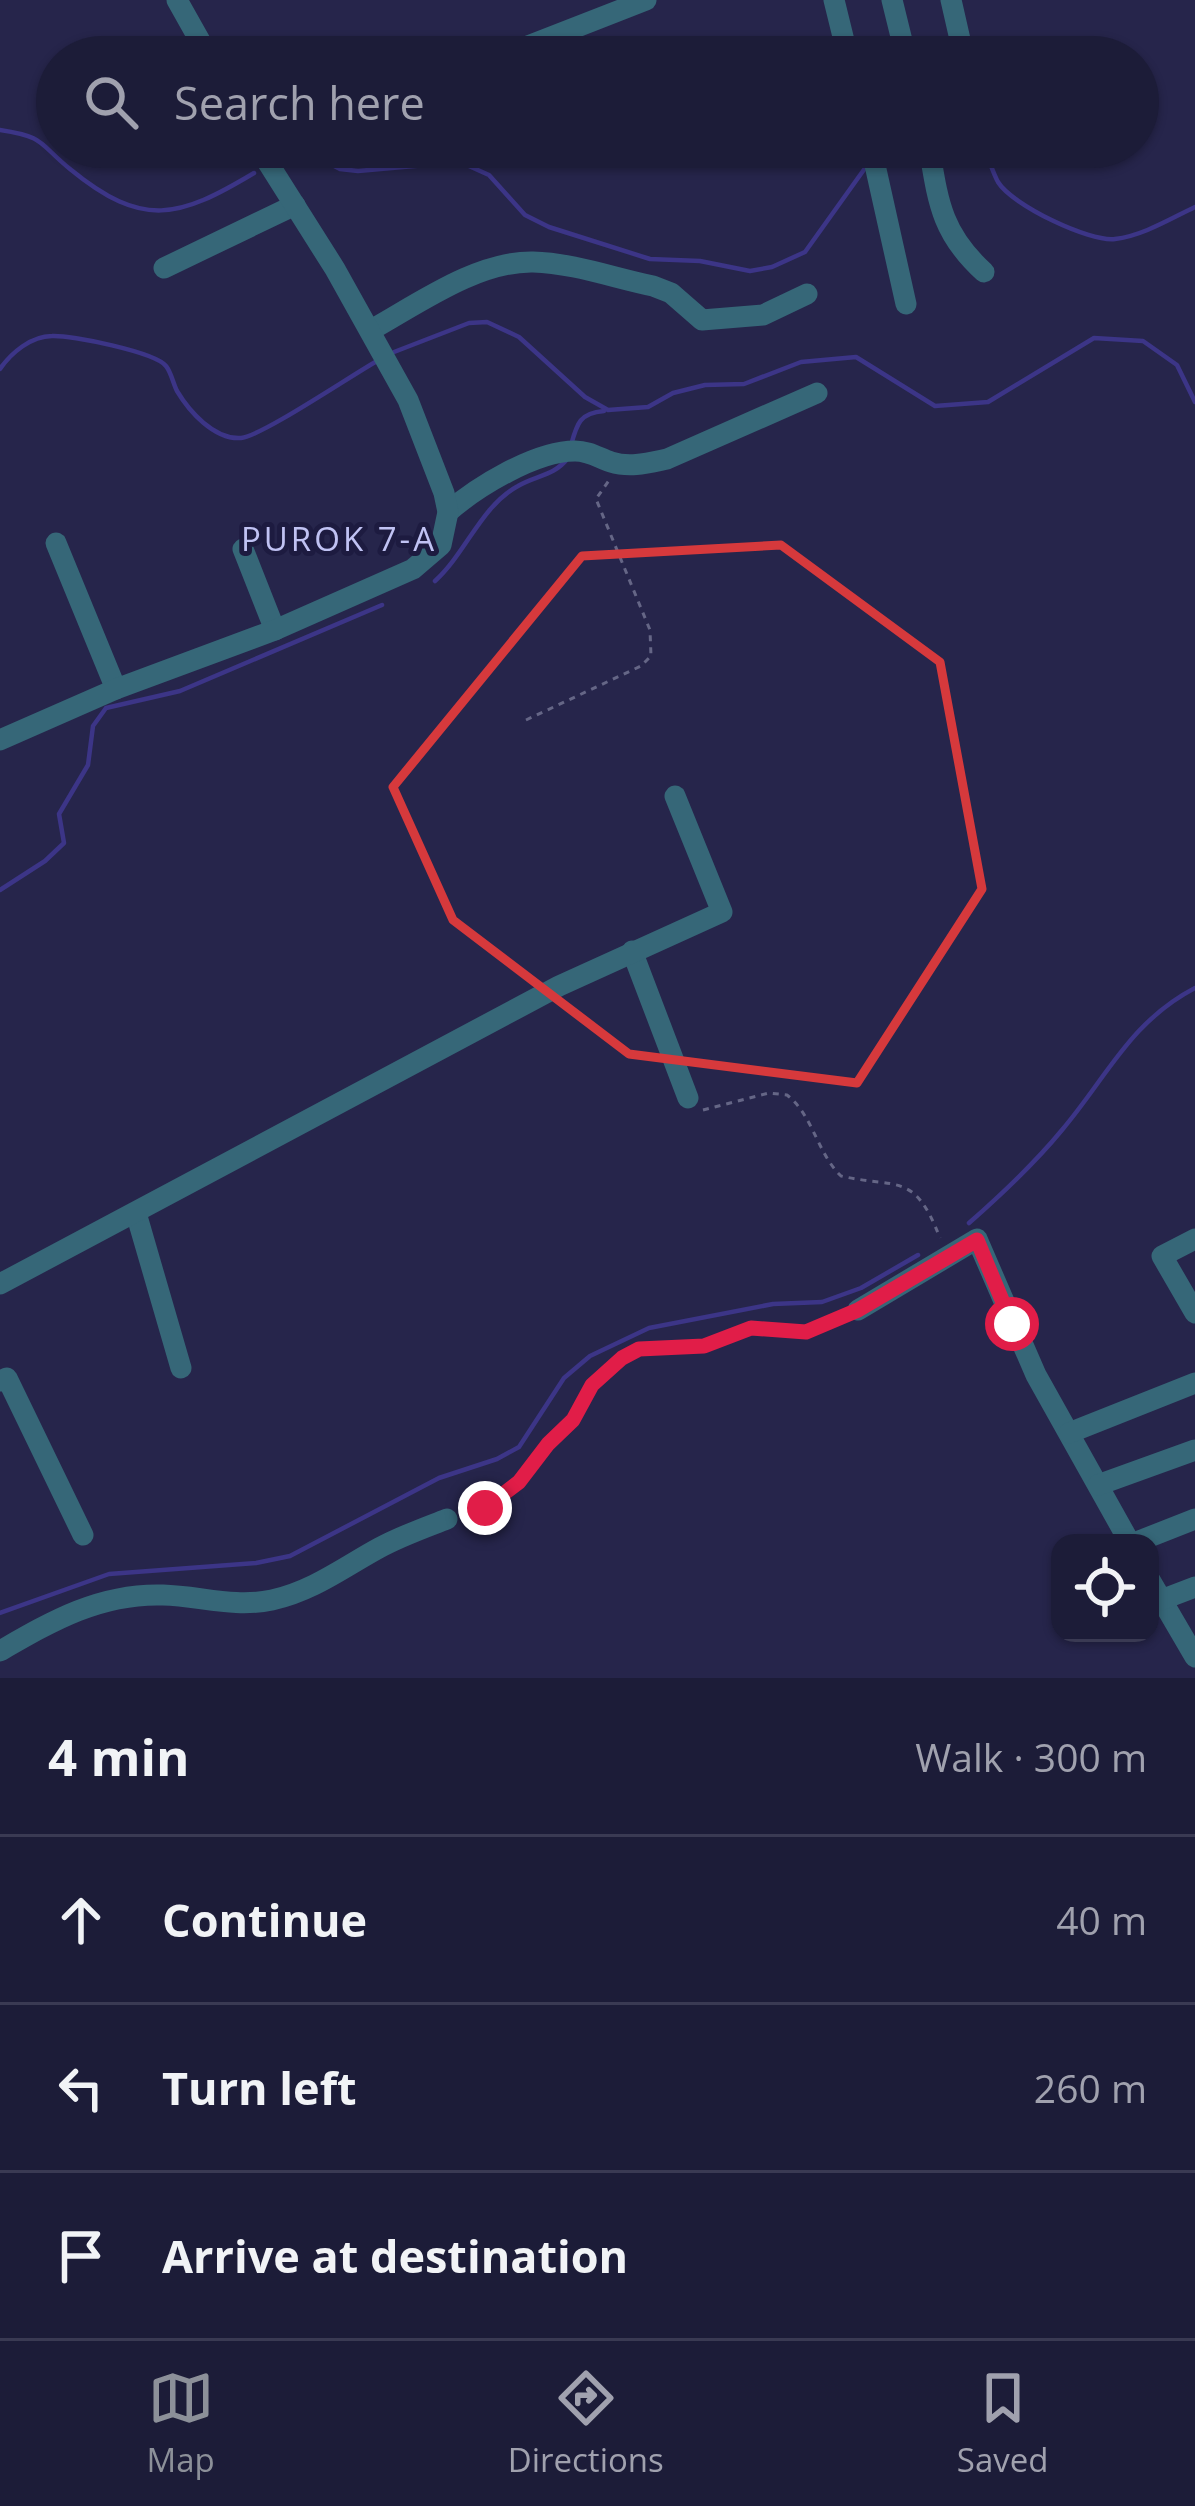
<!DOCTYPE html>
<meta charset="utf-8">
<style>
body{margin:0;font-family:"Open Sans",sans-serif;background:#252540;color:#f1f3f6}
.controls{position:absolute;right:36px;bottom:36px;display:grid;overflow:hidden;border-radius:24px;box-shadow:0 3px 9px #0004}
.controls button{width:108px;height:108px;display:grid;place-items:center;padding:0;border:0;border-bottom:3px solid #3a3a53;background:#1c1c38;color:#f1f3f6;font:60px sans-serif}
.stop{position:absolute;width:36px;height:36px;margin:-27px;border:9px solid #e11d48;border-radius:50%;background:#fff}
.stop.end{background:#e11d48;border-color:#fff;box-shadow:0 3px 12px #0008}
.list{margin:0;padding:0;list-style:none}
h2{display:flex;justify-content:space-between;align-items:center;height:156px;margin:0;padding:0 48px;font-size:51px}
h2 small{font-size:39px;font-weight:400;color:#a0a1ae}
.list li{display:grid;grid-template-columns:78px 1fr auto;gap:36px;align-items:center;box-sizing:border-box;height:168px;padding:0 48px;border-top:3px solid #3a3a53}
.list b{display:block;font-size:45px;white-space:nowrap}
.list em{font-size:39px;font-style:normal;color:#a0a1ae}
.icon{flex:none;width:66px;height:66px;fill:none;stroke:currentColor;stroke-width:2;stroke-linecap:round;stroke-linejoin:round}
.map{position:relative;flex:none;width:1195px;height:1678px;overflow:hidden}
.search{position:absolute;background:#1c1c38;box-shadow:0 3px 9px #0004;left:36px;right:36px;top:36px;height:132px;display:flex;align-items:center;gap:30px;box-sizing:border-box;padding:0 42px;border-radius:66px;color:#a0a1ae;font-size:45px}
.sheet{height:660px;background:#1c1c38}
nav{display:flex;justify-content:space-around;align-items:center;box-sizing:border-box;height:168px;border-top:3px solid #3a3a53;background:#1c1c38;font-size:33px;color:#a0a1ae}
nav a{display:grid;justify-items:center;gap:6px}
nav .on{color:#8c9099}
.map>svg:first-child{display:block}
.lines{fill:none;stroke-linecap:round;stroke-linejoin:round}
.stream{stroke:#3c3587;stroke-width:4.5}
.path{stroke:#656686;stroke-width:3;stroke-dasharray:6 6;stroke-linecap:butt}
.minor{stroke:#366778;stroke-width:21}
.route{stroke:#e11d48;stroke-width:15}
.marked{fill:none;stroke:#d6393c;stroke-width:9;stroke-linejoin:round}
.labels{text-anchor:middle;stroke-width:10;stroke-linejoin:round;paint-order:stroke}
.neighbourhood-label{font-size:33px;letter-spacing:3px;fill:#c0c2f3;stroke:#1d1b40}
</style>
<div class="map">
<svg width="1195" height="1678" viewBox="0 0 1195 1678">
<rect width="100%" height="100%" fill="#26254b"/>
<g class="lines">
<!-- stream -->
<g class="stream">
<path d="M 0,130 C 46,137 38,143 70,169 C 143,229 179,218 254,173"/>
<path d="M 983,147 C 989,158 992,171 998,182 C 1012,205 1089,242 1115,239 C 1142,236 1170,219 1195,207"/>
<path d="M 274,162 L 293,154 L 315,156 L 340,169 L 358,171 L 460,162 L 489,175 L 525,215 L 549,227 L 650,259 L 700,261 L 750,271 L 772,267 L 805,252 L 868,164"/>
<path d="M 394,352 L 469,323 L 487,322 L 519,337 L 585,397 L 608,410 L 648,407 L 673,393 L 705,385 L 744,384 L 801,362 L 856,357 L 935,406 L 988,402 L 1094,338 L 1143,341 L 1177,365 L 1195,402"/>
<path d="M 0,369 C 11,353 31,336 52,336 C 71,335 155,352 166,366 C 171,372 173,383 177,391 C 189,411 214,440 241,438 C 262,436 352,375 377,361"/>
<path d="M 571,445 C 577,423 580,413 604,411"/>
<path d="M 435,581 C 466,553 481,506 518,486 C 537,475 554,476 568,458"/>
<path d="M 0,890 L 45,861 L 64,843 L 59,814 L 88,765 L 93,726 L 106,708 L 180,691 L 382,605"/>
<path d="M 969,1223 C 1002,1194 1034,1164 1062,1130 C 1107,1077 1130,1022 1195,988"/>
<path d="M 0,1613 L 109,1574 L 256,1563 L 290,1556 L 439,1478 L 497,1459 L 519,1447 L 564,1378 L 590,1356 L 649,1328 L 773,1304 L 822,1302 L 861,1288 L 918,1255"/>
</g>
<!-- path -->
<g class="path">
<path d="M 526,720 L 641,666 L 651,656 L 650,630 L 596,499 L 610,479"/>
<path d="M 703,1110 L 769,1093 L 787,1095 C 813,1115 817,1153 841,1176 C 898,1189 914,1171 940,1238"/>
<path d="M 466,1513 L 485,1507 L 519,1482 L 547,1444 L 573,1420 L 593,1385 L 622,1358 L 639,1349 L 704,1345 L 751,1328 L 805,1332 L 840,1318"/>
</g>
<!-- minor -->
<g class="minor">
<path d="M 177,0 L 209,57"/>
<path d="M 834,0 L 848,57"/>
<path d="M 892,0 L 906,57"/>
<path d="M 951,0 L 964,57"/>
<path d="M 500,57 L 646,0"/>
<path d="M 871,147 L 906,304"/>
<path d="M 929,147 C 938,201 941,233 984,272"/>
<path d="M 164,268 L 295,205"/>
<path d="M 371,330 C 418,304 477,261 533,262 C 573,263 614,278 653,286 L 671,293 L 702,320 L 763,315 L 807,294"/>
<path d="M 448,512 C 477,487 535,451 575,451 C 589,451 599,458 611,462 C 630,468 648,463 667,459 L 817,393"/>
<path d="M 56,543 L 116,689"/>
<path d="M 243,549 L 275,630"/>
<path d="M 0,740 L 116,689 L 275,630 L 413,569 L 441,545 L 448,512 L 444,493 L 408,400 L 335,269 L 258,147"/>
<path d="M 632,951 L 688,1098"/>
<path d="M 136,1213 L 181,1368"/>
<path d="M 1195,1239 L 1162,1256 L 1195,1313"/>
<path d="M 0,1284 L 559,986 L 722,912 L 675,796"/>
<path d="M 858,1310 L 977,1239 L 1036,1375 L 1130,1543"/>
<path d="M 0,1381 L 7,1378 L 83,1535"/>
<path d="M 1069,1433 L 1195,1383"/>
<path d="M 1098,1485 L 1195,1450"/>
<path d="M 1134,1543 L 1195,1519"/>
<path d="M 1150,1580 L 1195,1657"/>
<path d="M 1161,1600 L 1195,1587"/>
<path d="M 0,1651 C 52,1621 100,1593 163,1595 C 200,1596 234,1608 272,1600 C 313,1591 344,1567 379,1548 C 401,1536 424,1528 447,1519"/>
</g>
</g>
<g class="lines">
<!-- route -->
<path class="route" d="M 485,1508 L 519,1482 L 548,1444 L 573,1420 L 592,1385 L 622,1358 L 639,1349 L 704,1346 L 751,1328 L 806,1332 L 858,1310 L 977,1240 L 1012,1324"/>
</g>
<!-- marked area -->
<path class="marked" d="M 781,545 L 940,662 L 982,889 L 857,1083 L 629,1054 L 453,920 L 393,787 L 582,556 Z"/>
<g class="labels">
<!-- neighbourhood labels -->
<g class="neighbourhood-label">
<text x="339" y="551">PUROK 7-A</text>
</g>
</g>
</svg>
<div class="controls">
<button><svg class="icon" aria-label="locate" viewBox="0 0 24 24"><circle cx="12" cy="12" r="6"/><path d="M12 2v4M12 18v4M2 12h4M18 12h4"/></svg></button>
</div>
<div class="stop" style="left:1012px;top:1324px"></div>
<div class="stop end" style="left:485px;top:1508px"></div>
<div class="search"><svg class="icon" aria-label="search" viewBox="0 0 24 24"><circle cx="10" cy="10" r="6"/><path d="M15 15l6 6"/></svg>Search here</div>
</div>
<section class="sheet">
<h2>4 min<small>Walk · 300 m</small></h2>
<ul class="list">
<li><svg class="icon" aria-label="ahead" viewBox="0 0 24 24"><path d="M12 20V5M6 11l6-6 6 6"/></svg><div><b>Continue</b></div><em>40 m</em></li>
<li><svg class="icon" aria-label="left" viewBox="0 0 24 24"><path d="M17 20v-9H6M10 6l-5 5 5 5"/></svg><div><b>Turn left</b></div><em>260 m</em></li>
<li><svg class="icon" aria-label="arrive" viewBox="0 0 24 24"><path d="M6 21V4h12l-3 4 3 4H6"/></svg><div><b>Arrive at destination</b></div></li>
</ul>
</section>
<nav>
<a class="on"><svg class="icon" aria-label="map" viewBox="0 0 24 24"><path d="M3 6l6-2 6 2 6-2v14l-6 2-6-2-6 2zM9 4v14M15 6v14"/></svg>Map</a>
<a><svg class="icon" aria-label="directions" viewBox="0 0 24 24"><path d="M12 3l9 9-9 9-9-9zM9 14v-3h6M13 9l2 2-2 2"/></svg>Directions</a>
<a><svg class="icon" aria-label="saved" viewBox="0 0 24 24"><path d="M7 4h10v16l-5-4-5 4z"/></svg>Saved</a>
</nav>
